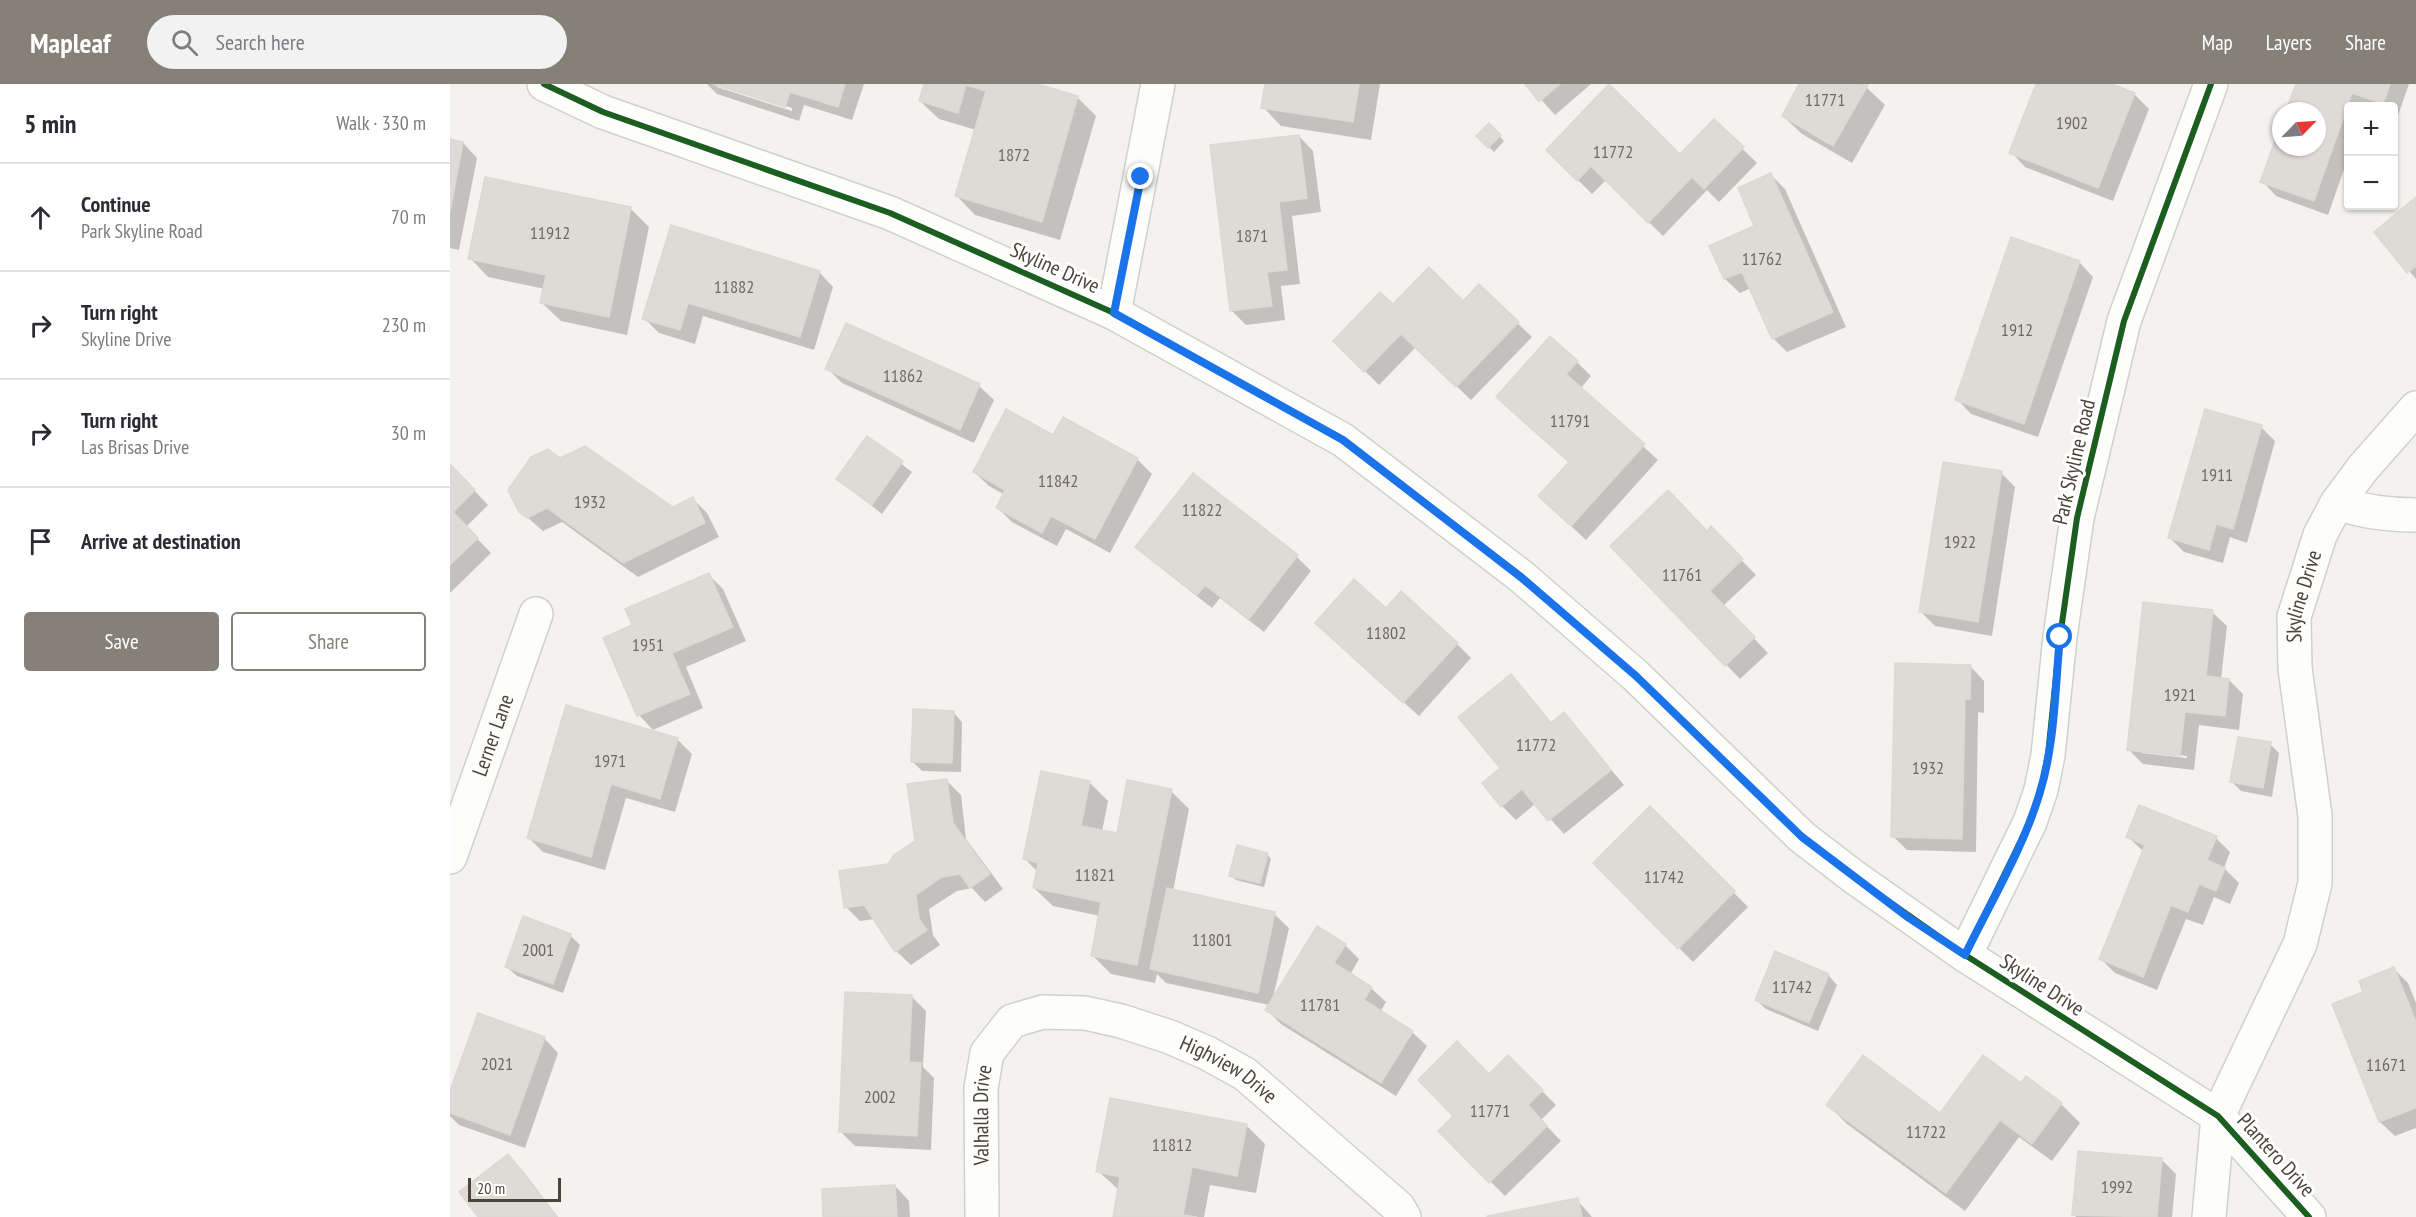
<!DOCTYPE html>
<meta charset="utf-8">
<style>
body{margin:0;font-family:"PT Sans Narrow",sans-serif;background:#f2f2f3;color:#2b2b33}
.controls{position:absolute;right:18px;top:18px;display:grid;overflow:hidden;border-radius:6px;box-shadow:0 2px 4px #0004}
.controls button{width:54px;height:54px;display:grid;place-items:center;padding:0;border:0;border-bottom:2px solid #e1e1e2;background:#fff;color:#2b2b33;font:30px sans-serif}
.compass{position:absolute;left:1822px;top:18px;width:54px;height:54px;border-radius:50%;background:#fff;box-shadow:0 2px 4px #0004;rotate:65deg}
.scale{position:absolute;left:18px;bottom:15px;width:93px;box-sizing:border-box;padding-left:6px;border:3px solid #4b4439;border-top:0;font-size:16px;line-height:21px;white-space:nowrap;color:#4b4439;-webkit-text-stroke:4px #fff;paint-order:stroke}
.stop{position:absolute;width:18px;height:18px;margin:-14px;border:4px solid #1a73e8;border-radius:50%;background:#fff}
.stop.end{background:#1a73e8;border-color:#fff;box-shadow:0 2px 6px #0008}
.list{margin:0;padding:0;list-style:none}
h2{display:flex;justify-content:space-between;align-items:center;height:78px;margin:0;padding:0 24px;font-size:26px}
h2 small{font-size:20px;font-weight:400;color:#7c7c81}
.list li{display:grid;grid-template-columns:39px 1fr auto;gap:18px;align-items:center;box-sizing:border-box;height:108px;padding:0 24px;border-top:2px solid #e1e1e2}
.list b{display:block;font-size:22px;white-space:nowrap}
.list p{margin:0;font-size:20px;white-space:nowrap;color:#7c7c81}
.list em{font-size:20px;font-style:normal;color:#7c7c81}
.actions{display:flex;gap:12px;padding:18px 24px}
.actions a{flex:1;padding:14px 0;border:2px solid #868178;border-radius:6px;text-align:center;font-size:21px;color:#868178}
.actions .main{background:#868178;color:#fff}
.icon{flex:none;width:33px;height:33px;fill:none;stroke:currentColor;stroke-width:2;stroke-linecap:round;stroke-linejoin:round}
.map{position:relative;flex:none;width:1966px;height:1133px;overflow:hidden}
header{display:flex;align-items:center;gap:36px;box-sizing:border-box;height:84px;padding:0 30px;background:#868178;color:#fff}
header strong{font-size:28px}
nav{display:flex;gap:33px;margin-inline-start:auto;font-size:21px}
.search{width:420px;height:54px;background:#f2f2f3;display:flex;align-items:center;gap:15px;box-sizing:border-box;padding:0 21px;border-radius:33px;color:#7c7c81;font-size:22px}
main{display:flex}
aside{flex:1;background:#fff}
.map>svg:first-child{display:block}
.shadow{fill:#0003;fill-rule:evenodd}
.building{fill:#dedbd6;stroke:#dcd9d4;stroke-width:1.5}
.lines{fill:none;stroke-linecap:round;stroke-linejoin:round}
.minor-casing{stroke:#d2d0cb;stroke-width:36}
.minor{stroke:#fdfdfc;stroke-width:33}
.cycleway-casing{stroke:#fff;stroke-width:10}
.cycleway{stroke:#1b5e20;stroke-width:6}
.route{stroke:#1a73e8;stroke-width:8}
.labels{text-anchor:middle;stroke-width:6;stroke-linejoin:round;paint-order:stroke}
.number-label{font-size:18px;fill:#706a61}
.street-label{font-size:21px;fill:#4b4439;stroke:#fff}
</style>
<header>
<strong>Mapleaf</strong>
<div class="search"><svg class="icon" aria-label="search" viewBox="0 0 24 24"><circle cx="10" cy="10" r="6"/><path d="M15 15l6 6"/></svg>Search here</div>
<nav><a>Map</a><a>Layers</a><a>Share</a></nav>
</header>
<main>
<aside>
<h2>5 min<small>Walk · 330 m</small></h2>
<ul class="list">
<li><svg class="icon" aria-label="ahead" viewBox="0 0 24 24"><path d="M12 20V5M6 11l6-6 6 6"/></svg><div><b>Continue</b><p>Park Skyline Road</p></div><em>70 m</em></li>
<li><svg class="icon" aria-label="right" viewBox="0 0 24 24"><path d="M7 20v-9h11M14 6l5 5-5 5"/></svg><div><b>Turn right</b><p>Skyline Drive</p></div><em>230 m</em></li>
<li><svg class="icon" aria-label="right" viewBox="0 0 24 24"><path d="M7 20v-9h11M14 6l5 5-5 5"/></svg><div><b>Turn right</b><p>Las Brisas Drive</p></div><em>30 m</em></li>
<li><svg class="icon" aria-label="arrive" viewBox="0 0 24 24"><path d="M6 21V4h12l-3 4 3 4H6"/></svg><div><b>Arrive at destination</b></div></li>
</ul>
<div class="actions"><a class="main">Save</a><a>Share</a></div>
</aside>
<div class="map">
<svg width="1966" height="1133" viewBox="0 0 1966 1133">
<rect width="100%" height="100%" fill="#f4f2ee"/>
<!-- shadow -->
<g class="shadow">
<path d="M 257,0 L 267,0 L 267,3 L 342,27 L 342,24 L 268,0 L 414,0 L 402,36 L 354,21 L 349,37 L 267,10 Z"/>
<path d="M 475,0 L 582,0 L 628,14 L 646,32 L 610,156 L 525,131 L 507,112 L 526,46 L 489,35 L 470,17 Z"/>
<path d="M 816,0 L 930,0 L 921,56 L 831,42 L 813,23 Z"/>
<path d="M 1077,0 L 1141,0 L 1105,31 Z"/>
<path d="M 1351,0 L 1413,0 L 1435,21 L 1402,79 L 1352,50 L 1333,32 Z"/>
<path d="M 1588,0 L 1661,0 L 1685,11 L 1699,25 L 1663,117 L 1575,83 L 1561,68 Z"/>
<path d="M 1847,0 L 1959,0 L 1947,34 L 1944,32 L 1944,22 L 1898,22 L 1898,74 L 1878,131 L 1826,112 L 1812,97 L 1831,45 L 1831,63 L 1867,63 L 1867,27 L 1837,27 Z"/>
<path d="M 1264,37 L 1307,79 L 1269,118 L 1257,106 L 1213,152 L 1156,96 L 1142,110 L 1098,66 L 1230,72 Z"/>
<path d="M 1039,41 L 1054,57 L 1044,68 L 1028,52 Z"/>
<path d="M 849,52 L 863,67 L 871,128 L 842,132 L 850,200 L 831,202 L 835,236 L 796,241 L 781,226 Z"/>
<path d="M 0,57 L 13,59 L 27,74 L 9,166 L 0,164 Z"/>
<path d="M 1321,91 L 1335,105 L 1396,243 L 1337,268 L 1323,254 L 1301,204 L 1290,209 L 1275,195 L 1261,162 L 1306,142 Z"/>
<path d="M 1966,115 L 1966,195 L 1926,148 Z"/>
<path d="M 180,124 L 199,143 L 177,251 L 111,237 L 92,219 L 95,205 L 38,193 L 20,174 Z"/>
<path d="M 222,143 L 369,188 L 383,203 L 364,266 L 253,232 L 245,260 L 209,249 L 194,234 Z"/>
<path d="M 1629,178 L 1643,193 L 1588,353 L 1521,330 L 1507,315 Z"/>
<path d="M 1029,202 L 1082,253 L 1021,316 L 966,263 L 929,301 L 885,257 L 943,222 L 1013,219 Z"/>
<path d="M 397,241 L 529,302 L 544,316 L 524,359 L 392,299 L 377,284 Z"/>
<path d="M 1127,278 L 1141,292 L 1130,305 L 1208,376 L 1136,456 L 1104,426 L 1120,379 L 1062,327 Z"/>
<path d="M 613,335 L 688,376 L 702,390 L 660,469 L 616,445 L 607,462 L 562,438 L 547,423 L 555,411 L 539,402 L 524,388 L 604,353 Z"/>
<path d="M 1811,343 L 1825,357 L 1797,459 L 1780,453 L 1773,479 L 1734,468 L 1720,454 Z"/>
<path d="M 417,354 L 462,388 L 432,430 L 388,395 Z"/>
<path d="M 110,376 L 223,425 L 243,415 L 257,429 L 269,453 L 188,493 L 112,438 L 93,447 L 70,427 Z"/>
<path d="M 0,381 L 38,421 L 16,443 L 41,469 L 0,509 Z"/>
<path d="M 1551,389 L 1565,403 L 1542,552 L 1485,542 L 1471,528 Z"/>
<path d="M 744,391 L 847,473 L 861,487 L 814,548 L 770,514 L 762,524 L 702,477 L 687,463 Z"/>
<path d="M 1261,445 L 1306,491 L 1273,522 L 1318,569 L 1290,595 L 1162,462 L 1257,448 Z"/>
<path d="M 259,491 L 273,505 L 296,557 L 236,583 L 253,624 L 203,646 L 189,631 L 155,554 L 184,542 Z"/>
<path d="M 1762,528 L 1777,542 L 1771,595 L 1779,596 L 1793,610 L 1789,646 L 1749,641 L 1744,686 L 1693,680 L 1679,666 ZM 1692,666 L 1737,672 L 1737,674 L 1692,669 Z"/>
<path d="M 881,553 L 1007,560 L 1021,574 L 969,632 Z"/>
<path d="M 1520,582 L 1534,597 L 1534,629 L 1528,628 L 1526,768 L 1457,766 L 1443,752 Z"/>
<path d="M 1061,592 L 1102,640 L 1114,630 L 1174,701 L 1114,750 L 1086,719 L 1066,736 L 1052,722 L 1052,684 Z"/>
<path d="M 503,628 L 512,638 L 511,688 L 472,687 L 463,678 Z"/>
<path d="M 227,655 L 242,670 L 225,728 L 176,714 L 155,786 L 93,768 L 79,754 Z"/>
<path d="M 1820,660 L 1829,669 L 1822,713 L 1791,707 L 1782,698 Z"/>
<path d="M 496,696 L 511,711 L 516,755 L 553,805 L 535,818 L 522,804 L 507,807 L 479,825 L 483,851 L 490,861 L 461,881 L 446,867 L 425,835 L 410,837 L 396,823 L 467,758 Z"/>
<path d="M 639,698 L 658,717 L 652,748 L 668,751 L 721,707 L 739,725 L 723,807 L 824,830 L 839,844 L 823,914 L 895,861 L 909,875 L 900,891 L 921,904 L 936,918 L 930,928 L 962,948 L 977,962 L 946,1012 L 831,940 L 817,926 L 819,921 L 716,899 L 707,890 L 705,899 L 661,890 L 642,871 L 650,832 L 603,822 L 584,804 L 588,788 L 575,775 Z"/>
<path d="M 1200,724 L 1298,823 L 1243,878 L 1145,779 Z"/>
<path d="M 1677,752 L 1766,754 L 1780,768 L 1774,784 L 1789,799 L 1780,820 L 1764,813 L 1753,841 L 1736,835 L 1707,906 L 1665,889 L 1651,875 L 1694,768 Z"/>
<path d="M 817,770 L 821,775 L 814,803 L 786,796 L 781,791 Z"/>
<path d="M 120,851 L 130,861 L 113,909 L 67,892 L 57,883 Z"/>
<path d="M 1944,885 L 1958,899 L 1966,919 L 1966,1044 L 1945,1052 L 1930,1038 L 1884,921 L 1915,909 Z"/>
<path d="M 1378,891 L 1387,901 L 1368,947 L 1316,925 L 1306,916 Z"/>
<path d="M 462,913 L 476,927 L 473,983 L 484,994 L 481,1066 L 405,1062 L 390,1047 Z"/>
<path d="M 94,954 L 108,969 L 75,1064 L 9,1041 L 0,1032 L 0,1012 Z"/>
<path d="M 1058,973 L 1106,1021 L 1091,1036 L 1111,1057 L 1055,1112 L 990,1047 Z"/>
<path d="M 1611,1020 L 1630,1039 L 1602,1077 L 1569,1053 L 1515,1127 L 1397,1040 L 1378,1021 L 1490,1031 Z"/>
<path d="M 796,1041 L 815,1060 L 806,1109 L 760,1101 L 754,1133 L 664,1133 L 669,1106 L 648,1087 Z"/>
<path d="M 58,1072 L 72,1086 L 108,1133 L 30,1133 Z"/>
<path d="M 1712,1076 L 1726,1090 L 1722,1133 L 1626,1133 L 1624,1130 Z"/>
<path d="M 445,1102 L 459,1117 L 460,1133 L 375,1133 Z"/>
<path d="M 1127,1116 L 1142,1133 L 1041,1133 Z"/>
</g>
<!-- building -->
<g class="building">
<path d="M 263,0 L 395,0 L 388,23 L 340,8 L 335,23 Z"/>
<path d="M 474,0 L 587,0 L 628,12 L 592,138 L 505,112 L 536,7 L 516,1 L 508,29 L 469,17 Z"/>
<path d="M 815,0 L 909,0 L 903,38 L 811,24 Z"/>
<path d="M 1075,0 L 1110,0 L 1089,18 Z"/>
<path d="M 1159,0 L 1230,70 L 1264,35 L 1294,63 L 1254,105 L 1242,93 L 1198,139 L 1141,82 L 1127,97 L 1096,66 Z"/>
<path d="M 1349,0 L 1418,1 L 1383,62 L 1332,32 Z"/>
<path d="M 1586,0 L 1662,0 L 1685,9 L 1648,104 L 1559,69 Z"/>
<path d="M 1846,0 L 1940,0 L 1933,20 L 1902,9 L 1864,117 L 1810,98 L 1831,40 L 1831,63 L 1867,63 L 1867,27 L 1836,27 Z"/>
<path d="M 1039,39 L 1051,51 L 1038,64 L 1026,52 Z"/>
<path d="M 849,51 L 857,114 L 829,118 L 837,186 L 817,188 L 822,222 L 780,227 L 760,61 Z"/>
<path d="M 0,55 L 13,58 L 0,128 Z"/>
<path d="M 1321,89 L 1383,228 L 1322,255 L 1292,188 L 1274,195 L 1259,162 L 1304,142 L 1288,104 Z"/>
<path d="M 35,93 L 181,123 L 159,233 L 90,219 L 96,191 L 18,175 Z"/>
<path d="M 1966,113 L 1966,182 L 1957,189 L 1924,148 Z"/>
<path d="M 221,141 L 370,187 L 350,253 L 238,219 L 230,246 L 192,235 Z"/>
<path d="M 1561,153 L 1630,177 L 1574,340 L 1505,316 Z"/>
<path d="M 979,183 L 1013,217 L 1029,200 L 1069,238 L 1006,303 L 951,250 L 914,288 L 883,257 L 930,208 L 943,220 Z"/>
<path d="M 396,239 L 530,300 L 510,346 L 375,285 Z"/>
<path d="M 1100,252 L 1128,277 L 1116,290 L 1195,360 L 1121,442 L 1088,412 L 1119,378 L 1046,313 Z"/>
<path d="M 556,325 L 603,351 L 613,333 L 688,374 L 645,455 L 601,432 L 592,449 L 546,424 L 555,406 L 523,388 Z"/>
<path d="M 1755,325 L 1812,341 L 1783,445 L 1766,440 L 1759,466 L 1718,454 Z"/>
<path d="M 417,352 L 453,377 L 422,421 L 386,395 Z"/>
<path d="M 135,362 L 223,423 L 243,413 L 255,439 L 173,479 L 97,424 L 77,434 L 69,428 L 58,406 L 81,373 L 98,365 L 110,374 Z"/>
<path d="M 1493,378 L 1552,387 L 1528,538 L 1469,528 Z"/>
<path d="M 0,380 L 25,406 L 3,428 L 28,454 L 0,481 Z"/>
<path d="M 743,389 L 848,471 L 799,535 L 755,501 L 747,511 L 685,463 Z"/>
<path d="M 1218,406 L 1257,447 L 1261,442 L 1293,475 L 1260,507 L 1305,553 L 1275,582 L 1160,462 Z"/>
<path d="M 259,489 L 283,543 L 222,569 L 240,610 L 187,632 L 153,554 L 182,541 L 175,525 Z"/>
<path d="M 904,495 L 936,524 L 951,507 L 1008,559 L 953,619 L 865,539 Z"/>
<path d="M 1693,518 L 1763,526 L 1756,592 L 1779,595 L 1775,632 L 1735,628 L 1730,672 L 1677,666 Z"/>
<path d="M 1445,579 L 1521,581 L 1520,615 L 1515,615 L 1512,755 L 1441,753 Z"/>
<path d="M 1061,590 L 1101,639 L 1114,628 L 1161,686 L 1098,737 L 1072,705 L 1051,723 L 1032,699 L 1050,684 L 1008,633 Z"/>
<path d="M 116,621 L 228,654 L 210,715 L 161,700 L 141,773 L 77,754 Z"/>
<path d="M 463,625 L 504,627 L 502,679 L 461,678 Z"/>
<path d="M 1788,653 L 1821,658 L 1813,704 L 1780,698 Z"/>
<path d="M 591,687 L 640,697 L 631,742 L 667,749 L 677,696 L 722,705 L 687,881 L 641,872 L 651,818 L 583,804 L 588,779 L 573,775 Z"/>
<path d="M 497,695 L 503,739 L 540,790 L 520,804 L 510,790 L 492,793 L 466,811 L 469,835 L 477,846 L 445,868 L 414,821 L 394,824 L 389,787 L 438,780 L 444,771 L 465,757 L 457,700 Z"/>
<path d="M 1689,721 L 1767,752 L 1757,776 L 1775,784 L 1766,807 L 1749,800 L 1738,828 L 1721,821 L 1693,893 L 1649,875 L 1695,761 L 1676,753 Z"/>
<path d="M 1200,722 L 1285,807 L 1228,865 L 1143,779 Z"/>
<path d="M 787,761 L 818,769 L 810,799 L 779,792 Z"/>
<path d="M 717,804 L 825,828 L 808,909 L 700,885 Z"/>
<path d="M 73,832 L 121,850 L 103,900 L 55,883 Z"/>
<path d="M 867,842 L 896,860 L 884,879 L 922,903 L 914,916 L 963,947 L 931,999 L 815,926 Z"/>
<path d="M 1325,867 L 1379,890 L 1359,939 L 1305,916 Z"/>
<path d="M 1944,883 L 1966,938 L 1966,1024 L 1929,1038 L 1882,920 L 1913,908 L 1909,897 Z"/>
<path d="M 395,908 L 462,911 L 459,978 L 471,979 L 467,1052 L 389,1048 Z"/>
<path d="M 28,929 L 95,953 L 60,1051 L 0,1029 L 0,1007 Z"/>
<path d="M 1007,957 L 1039,990 L 1058,971 L 1093,1006 L 1078,1021 L 1097,1042 L 1039,1099 L 988,1047 L 1003,1032 L 968,996 Z"/>
<path d="M 1413,971 L 1490,1029 L 1533,971 L 1571,999 L 1576,992 L 1612,1019 L 1582,1060 L 1550,1036 L 1496,1109 L 1376,1021 Z"/>
<path d="M 660,1014 L 797,1040 L 787,1092 L 742,1083 L 733,1131 L 747,1133 L 663,1133 L 670,1093 L 646,1088 Z"/>
<path d="M 1628,1067 L 1712,1074 L 1707,1133 L 1622,1131 Z"/>
<path d="M 58,1070 L 107,1133 L 28,1133 L 9,1108 Z"/>
<path d="M 445,1101 L 447,1133 L 373,1133 L 372,1105 Z"/>
<path d="M 1128,1114 L 1132,1133 L 1037,1133 L 1037,1132 Z"/>
</g>
<g class="lines">
<defs>
<g id="minor">
<path d="M 94,0 L 153,28 L 440,129 L 664,229 L 893,356 L 1072,493 L 1186,592 L 1352,753 L 1404,793 L 1515,871 L 1768,1032 L 1859,1133"/>
<path d="M 664,229 L 708,0"/>
<path d="M 1887,419 C 1914,428 1938,431 1966,431"/>
<path id="s1" d="M 0,773 L 86,530"/>
<path d="M 1515,871 L 1580,738 L 1591,706 L 1598,671 L 1610,553 L 1627,434 L 1674,237 L 1761,0"/>
<path id="s2" d="M 532,1133 L 531,1004 L 537,969 L 562,937 L 593,928 L 635,929 L 671,937 L 720,953 L 757,969 L 795,990 L 948,1123 L 954,1133"/>
<path id="s3" d="M 1759,1133 L 1768,1032 L 1850,860 L 1865,799 L 1865,732 L 1845,584 L 1844,533 L 1870,451 L 1887,419 L 1913,384 L 1966,324"/>
</g>
</defs>
<!-- minor casing -->
<use href="#minor" class="minor-casing"/>
<!-- minor -->
<use href="#minor" class="minor"/>
<defs>
<g id="cycleway">
<path d="M 94,0 L 153,28 L 440,129 L 664,229 L 893,356 L 1072,493 L 1186,592 L 1352,753 L 1404,793 L 1515,871 L 1768,1032 L 1859,1133"/>
<path d="M 1515,871 L 1580,738 L 1591,706 L 1598,671 L 1610,553 L 1627,434 L 1674,237 L 1761,0"/>
</g>
</defs>
<!-- cycleway casing -->
<use href="#cycleway" class="cycleway-casing"/>
<!-- cycleway -->
<use href="#cycleway" class="cycleway"/>
</g>
<g class="lines">
<!-- route -->
<path class="route" d="M 691,93 L 664,229 L 893,356 L 1072,494 L 1186,592 L 1352,753 L 1459,834 L 1515,871 C 1540,819 1574,763 1590,708 C 1605,659 1605,603 1610,553"/>
</g>
<g class="labels">
<!-- number labels -->
<g class="number-label">
<text x="1375" y="22">11771</text>
<text x="1622" y="45">1902</text>
<text x="1163" y="74">11772</text>
<text x="564" y="77">1872</text>
<text x="100" y="155">11912</text>
<text x="802" y="158">1871</text>
<text x="1312" y="181">11762</text>
<text x="284" y="209">11882</text>
<text x="1567" y="252">1912</text>
<text x="453" y="298">11862</text>
<text x="1120" y="343">11791</text>
<text x="1767" y="397">1911</text>
<text x="608" y="403">11842</text>
<text x="140" y="424">1932</text>
<text x="752" y="432">11822</text>
<text x="1510" y="464">1922</text>
<text x="1232" y="497">11761</text>
<text x="936" y="555">11802</text>
<text x="198" y="567">1951</text>
<text x="1730" y="617">1921</text>
<text x="1086" y="667">11772</text>
<text x="160" y="683">1971</text>
<text x="1478" y="690">1932</text>
<text x="645" y="797">11821</text>
<text x="1214" y="799">11742</text>
<text x="762" y="862">11801</text>
<text x="88" y="872">2001</text>
<text x="1342" y="909">11742</text>
<text x="870" y="927">11781</text>
<text x="47" y="986">2021</text>
<text x="1936" y="987">11671</text>
<text x="430" y="1019">2002</text>
<text x="1040" y="1033">11771</text>
<text x="1476" y="1054">11722</text>
<text x="722" y="1067">11812</text>
<text x="1667" y="1109">1992</text>
</g>
<!-- street labels -->
<g class="street-label">
<text transform="translate(605 184) rotate(24)" y="7">Skyline Drive</text>
<text transform="translate(1624 378) rotate(-77)" y="7">Park Skyline Road</text>
<text dy="7" stroke="none"><textPath href="#s3" startOffset="644">Skyline Drive</textPath></text>
<text dy="7" stroke="none"><textPath href="#s1" startOffset="129">Lerner Lane</textPath></text>
<text transform="translate(1592 901) rotate(33)" y="7">Skyline Drive</text>
<text dy="7" stroke="none"><textPath href="#s2" startOffset="435">Highview Drive</textPath></text>
<text dy="7" stroke="none"><textPath href="#s2" startOffset="102">Valhalla Drive</textPath></text>
<text transform="translate(1826 1071) rotate(48)" y="7">Plantero Drive</text>
</g>
</g>
</svg>
<div class="controls">
<button>+</button>
<button>−</button>
</div>
<svg class="compass" viewBox="-18 -18 36 36"><path d="M0-13l5 13h-10z" fill="#e53935"/><path d="M0 13l5-13h-10z" fill="#7c7c81"/></svg>
<div class="scale">20 m</div>
<div class="stop" style="left:1610px;top:553px"></div>
<div class="stop end" style="left:691px;top:93px"></div>
</div>
</main>
